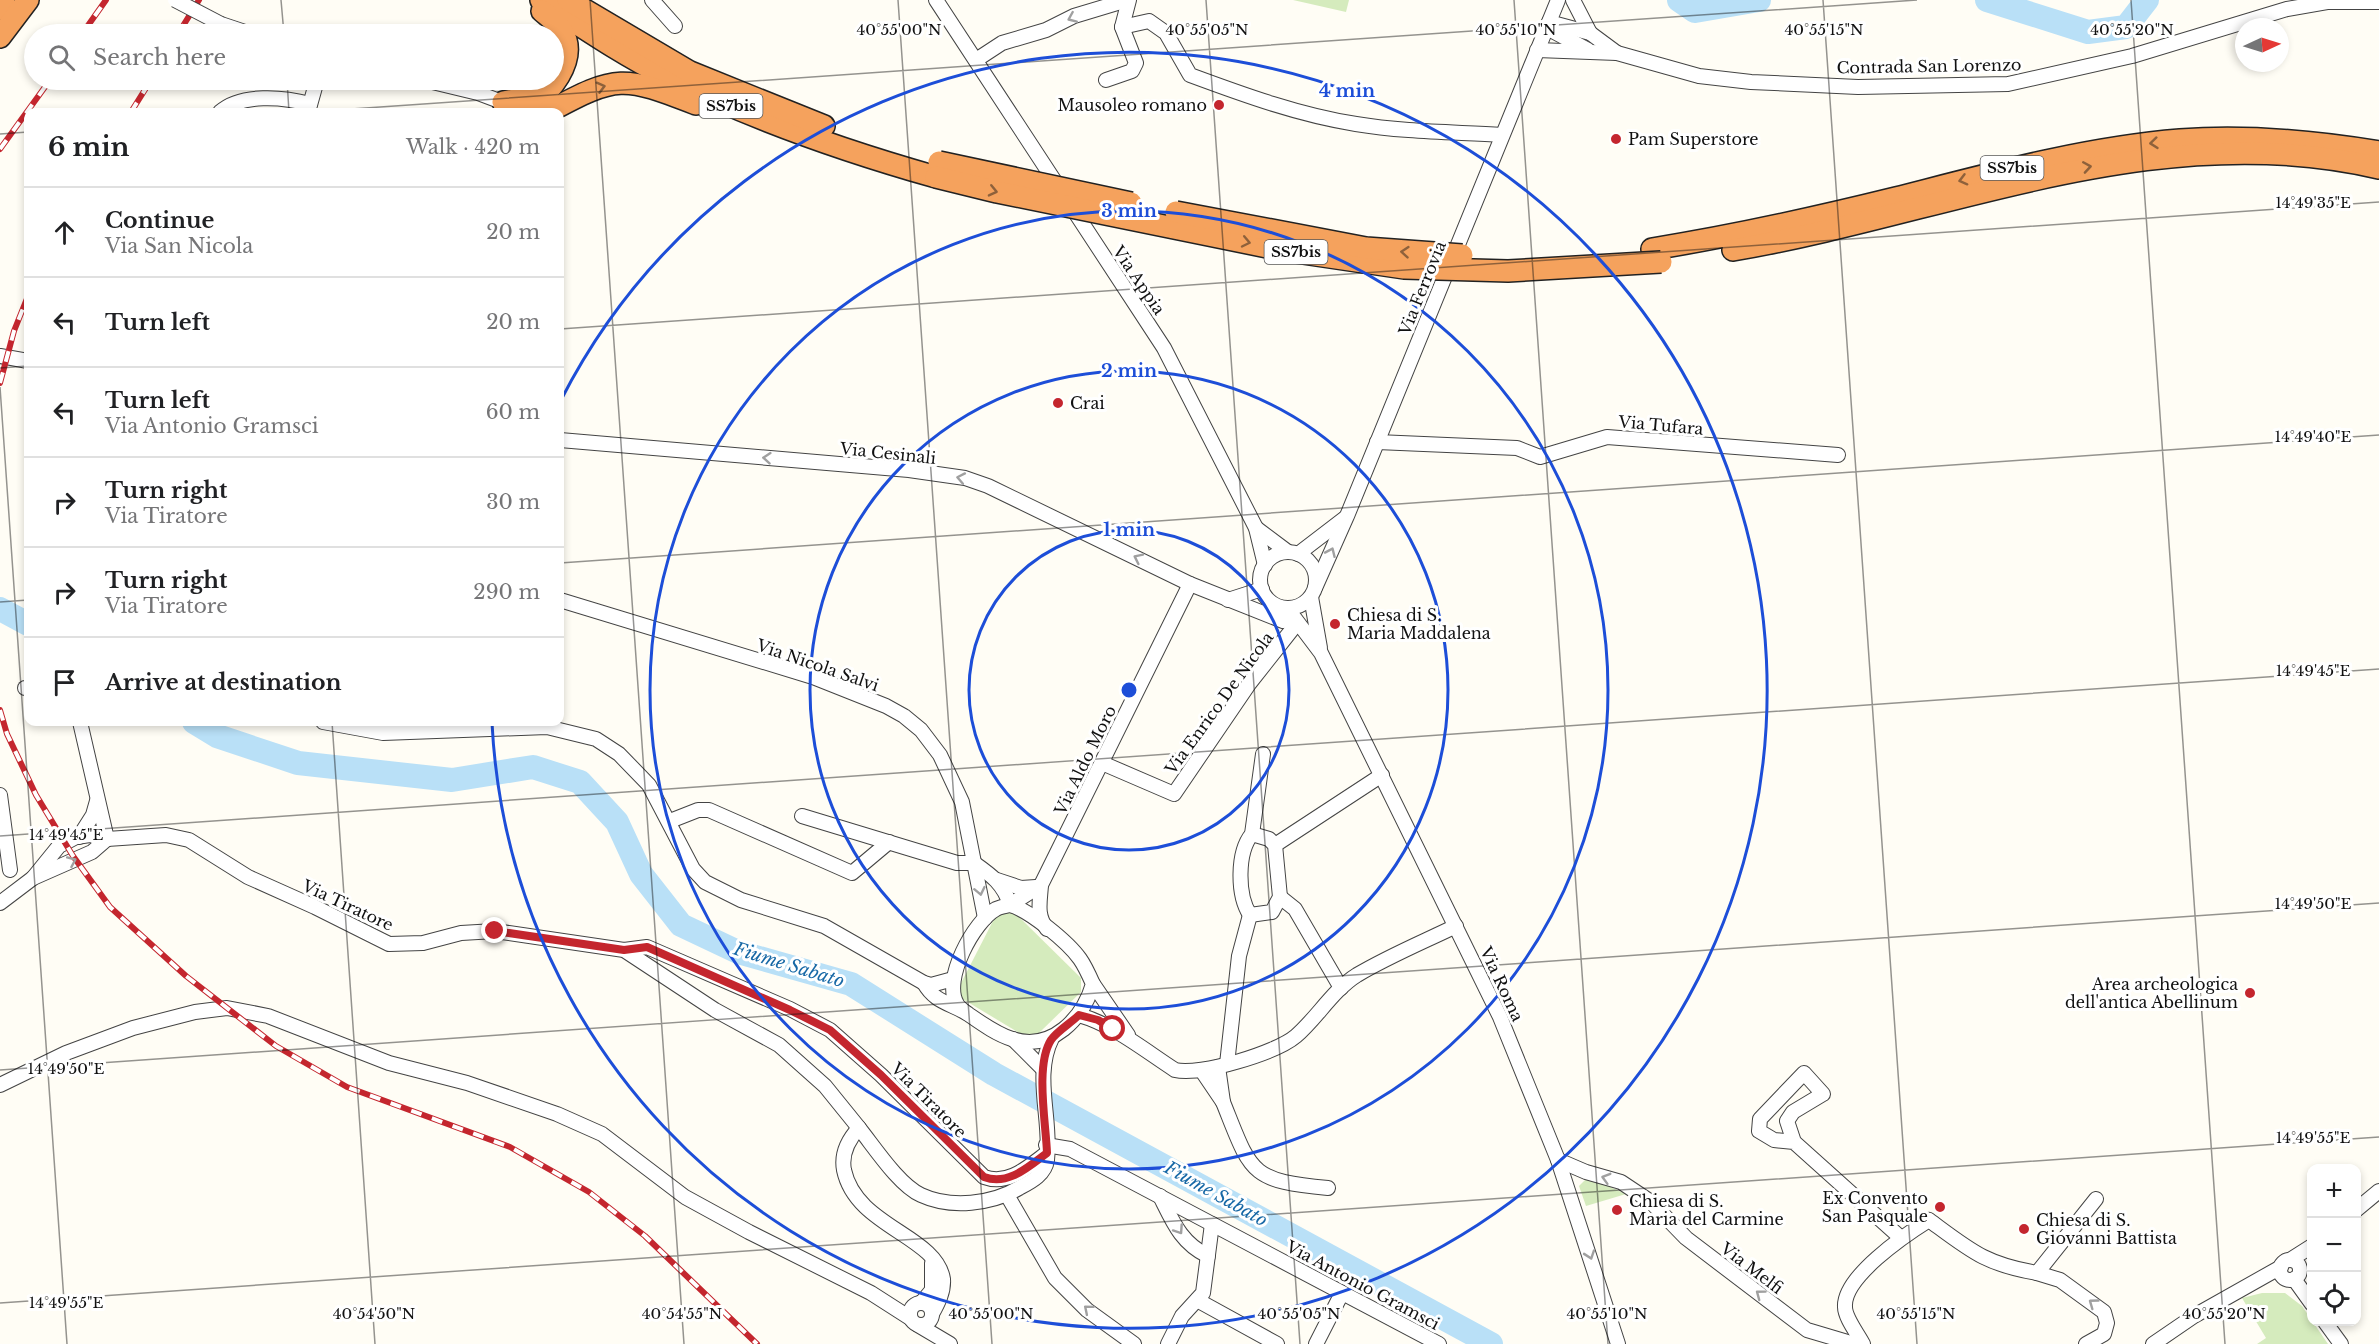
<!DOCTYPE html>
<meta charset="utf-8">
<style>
body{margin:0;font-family:"Libre Baskerville",serif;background:#f6f6f6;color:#202124}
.controls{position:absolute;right:18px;bottom:18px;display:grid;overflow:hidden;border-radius:12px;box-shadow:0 3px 9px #0003}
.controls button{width:54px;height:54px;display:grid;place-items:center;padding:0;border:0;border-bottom:2px solid #e0e0e0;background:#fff;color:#202124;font:30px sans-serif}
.compass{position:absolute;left:2235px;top:18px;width:54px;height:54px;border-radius:50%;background:#fff;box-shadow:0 3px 9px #0003;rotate:86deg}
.stop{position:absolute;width:18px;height:18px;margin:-14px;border:4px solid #c4262e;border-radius:50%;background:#fff}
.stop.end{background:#c4262e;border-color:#fff;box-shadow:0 2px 6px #0008}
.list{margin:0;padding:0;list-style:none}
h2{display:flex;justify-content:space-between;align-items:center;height:78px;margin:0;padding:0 24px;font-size:26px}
h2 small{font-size:20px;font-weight:400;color:#757577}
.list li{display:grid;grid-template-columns:39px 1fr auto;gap:18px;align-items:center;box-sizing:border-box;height:90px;padding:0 24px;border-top:2px solid #e0e0e0}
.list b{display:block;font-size:22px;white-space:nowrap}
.list p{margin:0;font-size:20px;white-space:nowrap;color:#757577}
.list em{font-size:20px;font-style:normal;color:#757577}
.icon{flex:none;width:33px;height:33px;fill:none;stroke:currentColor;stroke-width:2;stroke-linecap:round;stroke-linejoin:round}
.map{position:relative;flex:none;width:2379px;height:1344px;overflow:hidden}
.search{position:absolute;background:#fff;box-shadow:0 3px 9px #0003;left:24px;top:24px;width:540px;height:66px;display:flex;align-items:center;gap:15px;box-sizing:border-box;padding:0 21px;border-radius:33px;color:#757577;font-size:22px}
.panel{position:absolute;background:#fff;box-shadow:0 3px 9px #0003;left:24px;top:108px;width:540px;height:618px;border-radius:12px}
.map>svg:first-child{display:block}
.green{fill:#d5ebbd}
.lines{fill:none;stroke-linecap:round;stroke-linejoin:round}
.river{stroke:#b9e0f7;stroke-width:24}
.minor-casing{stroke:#444;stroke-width:16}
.highway-casing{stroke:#222;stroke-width:24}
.minor{stroke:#fff;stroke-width:14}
.highway{stroke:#f5a25d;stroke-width:21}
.rail-casing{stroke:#c4262e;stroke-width:6}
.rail{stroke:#fff;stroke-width:4;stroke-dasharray:11;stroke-linecap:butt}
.minor-bridge-casing{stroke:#444;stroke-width:16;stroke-linecap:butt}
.highway-bridge-casing{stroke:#222;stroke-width:24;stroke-linecap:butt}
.minor-bridge{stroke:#fff;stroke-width:14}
.highway-bridge{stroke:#f5a25d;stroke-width:21}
.oneway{stroke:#a0a0a0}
.oneway2{stroke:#8e613b}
.route{stroke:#c4262e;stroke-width:8}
.ticks{fill:none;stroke:#111;stroke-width:1.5;stroke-opacity:0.45}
.ring{fill:none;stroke:#1d4ed8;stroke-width:3}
.poi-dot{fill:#c4262e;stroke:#fff;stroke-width:2}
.labels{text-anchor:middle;stroke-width:6;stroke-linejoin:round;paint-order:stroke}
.shield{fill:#fff;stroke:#585858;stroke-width:1.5}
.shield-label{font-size:15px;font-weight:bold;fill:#111}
.street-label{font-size:16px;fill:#111;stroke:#fff}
.poi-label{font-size:16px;fill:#111;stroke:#fff;text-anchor:start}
.water-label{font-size:18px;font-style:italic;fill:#1768a6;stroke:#fff}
.ticks-label{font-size:15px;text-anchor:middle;fill:#111;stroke:#fff;stroke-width:6;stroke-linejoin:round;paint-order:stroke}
.centre{fill:#1d4ed8;stroke:#fff;stroke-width:3}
.ring-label{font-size:18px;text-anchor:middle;font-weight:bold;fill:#1d4ed8;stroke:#fff;stroke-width:6;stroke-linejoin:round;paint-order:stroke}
</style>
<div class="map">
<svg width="2379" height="1344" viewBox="0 0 2379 1344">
<rect width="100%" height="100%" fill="#fffdf5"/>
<!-- green -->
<g class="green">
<path d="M 1293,0 L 1349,0 L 1346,12 Z"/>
<path d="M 1011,909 L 1081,978 L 1081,992 L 1039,1033 L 1026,1037 L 961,998 L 960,985 L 993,921 L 1001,912 Z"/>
<path d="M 1588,1177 L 1626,1194 L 1586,1206 L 1579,1186 Z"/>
<path d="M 2262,1293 L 2285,1293 L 2302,1306 L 2328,1344 L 2257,1344 L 2266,1338 L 2242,1298 Z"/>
</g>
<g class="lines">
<!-- river -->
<g class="river">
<path d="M 1679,0 L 1695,11 L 1759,0"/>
<path d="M 1987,0 L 2088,32 L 2126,27 L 2147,0"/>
<path d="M 0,609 L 28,624"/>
<path d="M 194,722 L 217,736 L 298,763 L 452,780 L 533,767 L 580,782 L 617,822 L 641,874 L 681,925 L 738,952 L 851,984 L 994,1074 L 1491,1344"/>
</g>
<defs>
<g id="minor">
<path d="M 652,0 L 675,26"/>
<path d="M 936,0 L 1164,348 L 1256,528 L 1265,565"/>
<path d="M 1573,0 L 1590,33"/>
<path d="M 1549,22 L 1590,33 L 1617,53"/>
<path d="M 221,24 L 251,34"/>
<path d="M 1122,27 L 1149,21 L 1166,33 L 1190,75 C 1244,95 1299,115 1356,124 C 1404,132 1454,132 1502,135"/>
<path d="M 1547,28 L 1588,50"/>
<path d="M 1537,50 L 1617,53 L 1699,76 L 1751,82 L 1858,87 L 2008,84 L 2132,56 L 2287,9 L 2327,2 L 2379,2"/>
<path d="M 976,60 L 1002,43 L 1046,30 L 1074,16 L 1127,0"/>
<path d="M 424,80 L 478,93 L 510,105"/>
<path d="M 1106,80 L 1132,71 L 1136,63 L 1122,27 L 1129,0"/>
<path d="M 220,112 C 241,93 284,97 310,104"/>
<path d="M 308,112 L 317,80"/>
<path d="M 0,356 L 28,361"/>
<path d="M 560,440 L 909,470 L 965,478 L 988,486 L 1190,584 L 1283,621"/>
<path d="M 1377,442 L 1517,448 L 1540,457 L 1607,437 L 1838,455"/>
<path d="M 1256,528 L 1288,552"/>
<circle cx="1288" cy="580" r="28"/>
<path d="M 1298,554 L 1345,518"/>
<path d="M 1315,588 L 1347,516 L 1558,0"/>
<path d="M 1311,597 L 1320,648"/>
<path d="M 560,600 L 813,677 L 886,706 L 904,716 L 921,730 L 940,755 L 962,802 L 985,918"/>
<path d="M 1228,600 L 1262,589"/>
<path d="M 1275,617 L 1287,608 L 1321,653 L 1500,1017 L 1558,1160 L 1618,1344"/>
<path d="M 25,688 L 28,688"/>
<path d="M 80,722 L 107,839"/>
<path d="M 323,722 L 383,733 L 547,727 L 596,739 L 619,754 L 649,785 L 693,869 L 705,882 L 741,900 L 824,926 L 924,983 L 931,985 L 953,979"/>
<path d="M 1102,763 L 1174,794 L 1249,684 L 1294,627"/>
<path d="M 0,795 L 10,870"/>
<path d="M 802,816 L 957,863 L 974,863"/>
<path d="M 670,821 L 698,810 L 709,810 L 852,873 L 889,842"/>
<path d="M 79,837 L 93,815 L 97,801"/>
<path d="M 1275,845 L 1382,775"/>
<path d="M 974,863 C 991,875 1004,884 1010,905 L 1041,885"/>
<path d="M 33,878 L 59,846 L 76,837 L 90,835 L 107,839 L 166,835 L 189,840 L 248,877 L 315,907 L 389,944 L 423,943 L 461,933 L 495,931 L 624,950 L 715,1010 L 779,1045 L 825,1086 L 859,1128"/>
<path d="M 997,880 L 1021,888 L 1036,887"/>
<path d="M 1280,897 L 1295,909 L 1341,988"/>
<path d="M 0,903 L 33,878 L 92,852 L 107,839"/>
<path d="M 1250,915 C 1237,895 1237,852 1252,834 L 1263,754"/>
<path d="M 1250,915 L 1272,912 L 1280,897 L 1275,845 L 1269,839 L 1252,834"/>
<path d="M 1047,929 C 1036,915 1040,902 1041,885 L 1190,584"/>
<path d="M 624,950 L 647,947 L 790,1009 L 830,1030 L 881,1075 L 984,1177 C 1008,1186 1028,1167 1047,1153"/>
<path d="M 924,983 C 935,1003 951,1003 968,1014 C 981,1023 996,1034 1012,1039 C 1052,1052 1083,1018 1093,984 C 1089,975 1085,966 1080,959 C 1068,942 1029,910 1010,905 C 1005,906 1000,907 996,909 C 974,921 942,980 957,1004 C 959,1008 964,1011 968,1014"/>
<path d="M 1093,984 L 1128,1035"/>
<path d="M 1079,1015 C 1114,1025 1144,1050 1175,1070 C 1200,1076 1276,1053 1296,1036 C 1317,1018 1333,990 1357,975 C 1389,956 1423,942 1456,926"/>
<path d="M 1013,1039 L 1043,1069"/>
<path d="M 1227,1064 L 1239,956 L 1250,915"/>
<path d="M 1202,1071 L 1223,1102 L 1218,1067"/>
<path d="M 0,1085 L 66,1053 L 133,1028 L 195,1012 L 227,1008 L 268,1016 L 389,1063 L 467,1083 L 557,1114 L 602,1134 L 685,1197 L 749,1232 L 871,1293 L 910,1318"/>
<path d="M 1223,1102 C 1251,1172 1249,1181 1328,1188"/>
<path d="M 1794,1142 L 1774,1140 L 1759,1131 L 1760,1119 L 1804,1073 L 1823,1094 L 1793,1112 L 1787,1121 L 1794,1142 L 1901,1238"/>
<path d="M 1046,1145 L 1070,1149 L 1439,1344"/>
<path d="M 1558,1160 L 1586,1172 L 1621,1182 L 1651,1202 L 1686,1238 L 1807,1330 L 1854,1344"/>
<path d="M 1007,1195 L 1055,1278 L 1087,1310 L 1134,1344"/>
<path d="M 1160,1196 C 1173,1222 1181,1243 1208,1256"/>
<path d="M 2356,1210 L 2379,1191"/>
<path d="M 2290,1260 L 2312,1246"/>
<circle cx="2290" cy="1270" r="10"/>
<path d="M 2037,1273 L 2060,1280 L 2104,1312 L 2107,1323 L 2104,1334 L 2086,1344"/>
<path d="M 2294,1279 L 2312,1304"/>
<path d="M 1197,1300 L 1277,1344"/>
<path d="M 922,1302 L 932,1290 L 932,1263"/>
<circle cx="921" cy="1314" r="11"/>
<path d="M 932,1314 C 938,1303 944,1292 943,1279 C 936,1235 856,1227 844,1170 C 841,1154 848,1140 859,1128 C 875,1148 899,1185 921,1195 C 951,1209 992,1204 1019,1188 C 1030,1182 1045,1175 1047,1160 C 1052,1119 1033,1076 1052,1038"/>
<path d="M 2325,1322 L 2341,1344"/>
<path d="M 918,1325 L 950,1344"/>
<path d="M 1168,1344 L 1182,1316 L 1203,1293 L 1212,1224"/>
<path d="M 1316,1344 L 1342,1293"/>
<path d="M 1863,1344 C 1858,1334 1845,1318 1845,1307 C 1843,1277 1905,1235 1929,1220 C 1971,1251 1985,1264 2037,1273 L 2096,1199"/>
<path d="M 2153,1344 L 2194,1316 L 2281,1267"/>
</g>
<g id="highway">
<path d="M 541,0 C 581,26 623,55 666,76 C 752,119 844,151 936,177"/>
<path d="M 568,0 L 690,72 L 824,126"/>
<path d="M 0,9 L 4,0"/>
<path d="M 0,37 L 28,0"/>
<path d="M 503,102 L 520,99 L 546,88"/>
<path d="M 527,112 C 547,94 580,61 562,31 C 558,23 549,17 542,11"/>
<path d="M 548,112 C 618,74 623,76 696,104"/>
<path d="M 1652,249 C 1734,236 1815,218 1896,198 C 1990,174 2083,148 2180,140 C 2247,135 2313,141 2379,152"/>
<path d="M 1733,250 C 1948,213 2158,116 2379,168"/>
</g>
</defs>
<!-- minor casing -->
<use href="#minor" class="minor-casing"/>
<!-- highway casing -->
<use href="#highway" class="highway-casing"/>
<!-- minor -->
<use href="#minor" class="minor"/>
<!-- highway -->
<use href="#highway" class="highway"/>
<defs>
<g id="rail">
<path d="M 82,34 L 106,0"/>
<path d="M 178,34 L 199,0"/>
<path d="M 131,112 L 151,80"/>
<path d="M 0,149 L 50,80"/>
<path d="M 0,383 L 14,331 L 28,296"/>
<path d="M 0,710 L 7,734 L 36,795 L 73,856 L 110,907 L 186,976 L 276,1046 L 347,1087 L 510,1147 L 589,1192 L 645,1236 L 757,1344"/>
</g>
</defs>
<!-- rail casing -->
<use href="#rail" class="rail-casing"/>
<!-- rail -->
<use href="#rail" class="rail"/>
<defs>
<path id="minor-bridge" d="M 175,0 L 221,24"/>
<g id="highway-bridge">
<path d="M 939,162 L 1131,203"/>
<path d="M 936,177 L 997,192 L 1282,250 L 1404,268 L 1508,271 L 1661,262"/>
<path d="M 1176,212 L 1366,248 L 1462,255"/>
</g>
</defs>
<!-- minor-bridge casing -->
<use href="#minor-bridge" class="minor-bridge-casing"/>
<!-- highway-bridge casing -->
<use href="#highway-bridge" class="highway-bridge-casing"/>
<!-- minor-bridge -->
<use href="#minor-bridge" class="minor-bridge"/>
<!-- highway-bridge -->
<use href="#highway-bridge" class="highway-bridge"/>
</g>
<!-- one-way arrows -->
<defs><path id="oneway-chevron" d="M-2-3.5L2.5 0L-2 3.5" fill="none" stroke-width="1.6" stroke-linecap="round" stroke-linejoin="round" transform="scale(1.5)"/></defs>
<g class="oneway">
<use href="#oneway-chevron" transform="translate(1072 18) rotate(157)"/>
<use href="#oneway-chevron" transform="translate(767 458) rotate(-175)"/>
<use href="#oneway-chevron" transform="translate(961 478) rotate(-169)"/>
<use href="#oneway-chevron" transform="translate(1331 552) rotate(-66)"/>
<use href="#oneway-chevron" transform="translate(1138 558) rotate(-154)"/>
<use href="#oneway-chevron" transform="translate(72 861) rotate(-24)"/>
<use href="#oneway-chevron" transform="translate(980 891) rotate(78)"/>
<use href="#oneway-chevron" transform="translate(1606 1178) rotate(-164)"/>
<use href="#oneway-chevron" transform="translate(1179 1230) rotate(56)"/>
<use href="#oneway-chevron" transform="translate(1590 1255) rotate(71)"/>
<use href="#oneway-chevron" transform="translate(1760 1294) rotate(-143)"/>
<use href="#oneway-chevron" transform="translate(2093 1303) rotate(-144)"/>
<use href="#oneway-chevron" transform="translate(1088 1309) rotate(-140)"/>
</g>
<g class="oneway2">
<use href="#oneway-chevron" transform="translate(601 87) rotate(-15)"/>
<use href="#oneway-chevron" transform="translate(2154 143) rotate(174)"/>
<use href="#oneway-chevron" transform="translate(2087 167) rotate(-9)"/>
<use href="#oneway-chevron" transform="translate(1963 180) rotate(165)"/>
<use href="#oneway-chevron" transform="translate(993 191) rotate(13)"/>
<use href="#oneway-chevron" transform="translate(1246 242) rotate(12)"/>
<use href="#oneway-chevron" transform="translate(1405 252) rotate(-175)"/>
</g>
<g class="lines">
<!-- route -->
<path class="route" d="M 495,931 L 624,950 L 647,947 L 790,1010 L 830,1030 L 881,1075 L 984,1177 C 1008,1186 1028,1167 1047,1153 C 1046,1124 1035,1065 1051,1040 C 1057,1031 1071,1023 1079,1015 L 1098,1020 L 1113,1029"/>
</g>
<!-- ticks -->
<path class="ticks" d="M 281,0 L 284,34M 590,0 L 684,1344M 898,0 L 992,1344M 1206,0 L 1300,1344M 1514,0 L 1608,1344M 1823,0 L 1917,1344M 2131,0 L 2225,1344M 287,80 L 289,112M 308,112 L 1917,0M 0,134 L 28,132M 560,329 L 2379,202M 0,368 L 28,366M 0,387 L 67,1344M 560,563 L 2379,435M 0,602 L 28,600M 332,722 L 375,1344M 0,836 L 2379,669M 0,1070 L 2379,903M 0,1303 L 2379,1137"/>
<!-- distance rings -->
<g class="ring">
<circle cx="1129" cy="690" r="160"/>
<circle cx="1129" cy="690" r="319"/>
<circle cx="1129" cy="690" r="479"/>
<path d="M561 400A638 638 0 1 1 492 723"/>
</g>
<!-- markers -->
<g class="poi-dot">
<circle cx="1219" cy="105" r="6"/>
<circle cx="1616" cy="139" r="6"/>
<circle cx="1058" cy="403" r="6"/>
<circle cx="1335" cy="624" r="6"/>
<circle cx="2250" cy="993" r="6"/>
<circle cx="1940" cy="1207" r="6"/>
<circle cx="1617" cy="1210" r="6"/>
<circle cx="2024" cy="1229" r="6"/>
</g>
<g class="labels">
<!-- shield labels -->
<g class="shield">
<rect x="699.5" y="94" width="63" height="24" rx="4.5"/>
<rect x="1980.5" y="156" width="63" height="24" rx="4.5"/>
<rect x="1264.5" y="240" width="63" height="24" rx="4.5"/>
</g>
<g class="shield-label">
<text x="731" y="111">SS7bis</text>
<text x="2012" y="173">SS7bis</text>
<text x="1296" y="257">SS7bis</text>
</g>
<!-- street labels -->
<g class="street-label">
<text transform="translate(1929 66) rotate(-1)" y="6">Contrada San Lorenzo</text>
<text transform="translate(1139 280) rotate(56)" y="6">Via Appia</text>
<text transform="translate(1422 288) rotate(-68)" y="6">Via Ferrovia</text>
<text transform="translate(1661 425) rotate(5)" y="6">Via Tufara</text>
<text transform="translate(888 453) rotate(6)" y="6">Via Cesinali</text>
<text transform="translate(818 665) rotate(19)" y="6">Via Nicola Salvi</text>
<text transform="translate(1219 703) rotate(-54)" y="6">Via Enrico De Nicola</text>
<text transform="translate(1085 760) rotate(-64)" y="6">Via Aldo Moro</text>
<text transform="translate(348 905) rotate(25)" y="6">Via Tiratore</text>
<text transform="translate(1502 984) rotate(65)" y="6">Via Roma</text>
<text transform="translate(929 1100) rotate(45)" y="6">Via Tiratore</text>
<text transform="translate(1752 1268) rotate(37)" y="6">Via Melfi</text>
<text transform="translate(1363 1285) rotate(28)" y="6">Via Antonio Gramsci</text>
</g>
<!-- poi labels -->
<g class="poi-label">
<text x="1207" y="111" text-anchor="end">Mausoleo romano</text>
<text x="1628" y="145">Pam Superstore</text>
<text x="1070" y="409">Crai</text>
<text x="1347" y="621">Chiesa di S.<tspan x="1347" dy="18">Maria Maddalena</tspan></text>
<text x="2238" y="990" text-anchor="end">Area archeologica<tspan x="2238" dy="18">dell'antica Abellinum</tspan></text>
<text x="1928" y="1204" text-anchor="end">Ex Convento<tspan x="1928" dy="18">San Pasquale</tspan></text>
<text x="1629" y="1207">Chiesa di S.<tspan x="1629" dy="18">Maria del Carmine</tspan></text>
<text x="2036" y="1226">Chiesa di S.<tspan x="2036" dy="18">Giovanni Battista</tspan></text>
</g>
<!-- water labels -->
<g class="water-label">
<text transform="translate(789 965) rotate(17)" y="6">Fiume Sabato</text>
<text transform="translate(1216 1194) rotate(29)" y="6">Fiume Sabato</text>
</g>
</g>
<g class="ticks-label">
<text x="899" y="35">40°55'00"N</text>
<text x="1207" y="35">40°55'05"N</text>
<text x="1516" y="35">40°55'10"N</text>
<text x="1824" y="35">40°55'15"N</text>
<text x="2132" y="35">40°55'20"N</text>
<text x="2313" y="208">14°49'35"E</text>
<text x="2313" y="442">14°49'40"E</text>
<text x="2313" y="676">14°49'45"E</text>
<text x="66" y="840">14°49'45"E</text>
<text x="2313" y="909">14°49'50"E</text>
<text x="66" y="1074">14°49'50"E</text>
<text x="2313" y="1143">14°49'55"E</text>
<text x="66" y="1308">14°49'55"E</text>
<text x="374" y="1319">40°54'50"N</text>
<text x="682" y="1319">40°54'55"N</text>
<text x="991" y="1319">40°55'00"N</text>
<text x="1299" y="1319">40°55'05"N</text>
<text x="1607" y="1319">40°55'10"N</text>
<text x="1916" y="1319">40°55'15"N</text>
<text x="2224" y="1319">40°55'20"N</text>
</g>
<circle cx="1129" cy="690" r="9" class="centre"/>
<g class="ring-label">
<text x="1347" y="97">4 min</text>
<text x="1129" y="217">3 min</text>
<text x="1129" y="377">2 min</text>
<text x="1129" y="536">1 min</text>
</g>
</svg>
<div class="controls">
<button>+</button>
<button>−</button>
<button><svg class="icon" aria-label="locate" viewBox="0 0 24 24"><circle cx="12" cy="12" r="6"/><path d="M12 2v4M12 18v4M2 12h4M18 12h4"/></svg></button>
</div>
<svg class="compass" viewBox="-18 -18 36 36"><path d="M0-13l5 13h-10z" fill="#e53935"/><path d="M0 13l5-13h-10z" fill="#757577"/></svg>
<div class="stop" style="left:1113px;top:1029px"></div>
<div class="stop end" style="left:495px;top:931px"></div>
<div class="search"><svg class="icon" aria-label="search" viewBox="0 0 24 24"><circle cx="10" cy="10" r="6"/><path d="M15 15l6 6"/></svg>Search here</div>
<section class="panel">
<h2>6 min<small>Walk · 420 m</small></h2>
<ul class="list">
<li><svg class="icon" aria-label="ahead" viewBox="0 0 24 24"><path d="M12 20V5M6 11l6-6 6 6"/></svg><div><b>Continue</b><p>Via San Nicola</p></div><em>20 m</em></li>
<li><svg class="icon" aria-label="left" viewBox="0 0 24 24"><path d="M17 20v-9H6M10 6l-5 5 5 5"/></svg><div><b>Turn left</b></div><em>20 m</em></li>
<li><svg class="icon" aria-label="left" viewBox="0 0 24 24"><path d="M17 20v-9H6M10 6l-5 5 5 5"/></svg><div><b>Turn left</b><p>Via Antonio Gramsci</p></div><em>60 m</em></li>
<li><svg class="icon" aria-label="right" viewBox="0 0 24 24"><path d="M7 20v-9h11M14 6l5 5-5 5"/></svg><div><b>Turn right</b><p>Via Tiratore</p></div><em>30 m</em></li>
<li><svg class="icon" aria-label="right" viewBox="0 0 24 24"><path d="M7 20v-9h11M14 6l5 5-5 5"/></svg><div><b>Turn right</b><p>Via Tiratore</p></div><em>290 m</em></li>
<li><svg class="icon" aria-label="arrive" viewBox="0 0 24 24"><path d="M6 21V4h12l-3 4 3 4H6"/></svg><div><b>Arrive at destination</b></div></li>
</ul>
</section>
</div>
